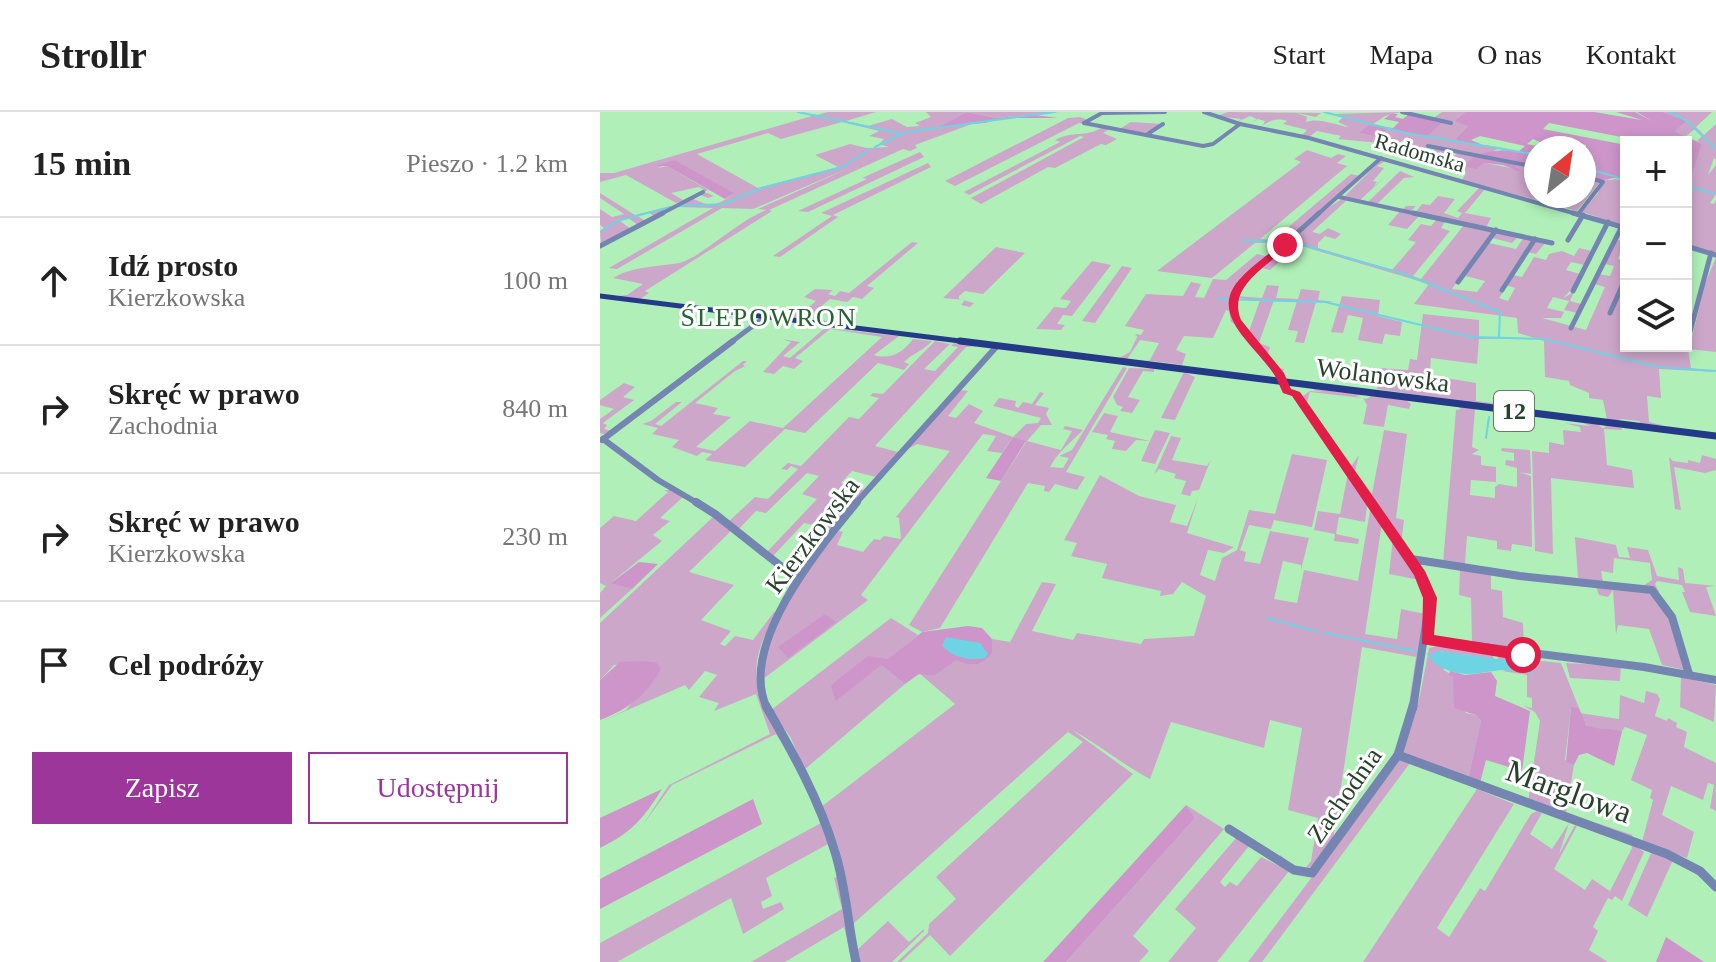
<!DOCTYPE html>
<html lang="pl">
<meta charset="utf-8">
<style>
body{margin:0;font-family:Georgia,serif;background:#f6f6f6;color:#222}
.controls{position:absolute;right:24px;top:24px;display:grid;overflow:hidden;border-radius:0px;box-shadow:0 4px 12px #0003}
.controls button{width:72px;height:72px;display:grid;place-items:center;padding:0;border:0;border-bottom:2px solid #e0e0e0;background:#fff;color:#222;font:40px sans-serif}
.compass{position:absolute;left:924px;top:24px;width:72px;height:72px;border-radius:50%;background:#fff;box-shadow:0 4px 12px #0003;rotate:30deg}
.stop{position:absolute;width:24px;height:24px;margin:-18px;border:6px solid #e11d48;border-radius:50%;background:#fff}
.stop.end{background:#e11d48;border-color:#fff;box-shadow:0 2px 8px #0008}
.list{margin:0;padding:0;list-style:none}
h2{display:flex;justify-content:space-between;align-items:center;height:104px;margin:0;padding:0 32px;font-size:34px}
h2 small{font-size:26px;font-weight:400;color:#767676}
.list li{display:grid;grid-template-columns:52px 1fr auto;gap:24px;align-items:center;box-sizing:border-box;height:128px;padding:0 32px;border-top:2px solid #e0e0e0}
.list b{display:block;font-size:30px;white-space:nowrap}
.list p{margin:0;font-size:26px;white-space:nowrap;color:#767676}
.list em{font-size:26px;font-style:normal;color:#767676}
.actions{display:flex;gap:16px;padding:24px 32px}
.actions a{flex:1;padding:18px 0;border:2px solid #9c369b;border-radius:0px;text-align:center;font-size:28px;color:#9c369b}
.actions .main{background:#9c369b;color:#fff}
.icon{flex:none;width:44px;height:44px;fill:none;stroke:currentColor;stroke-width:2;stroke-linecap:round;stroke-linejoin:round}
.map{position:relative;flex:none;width:1116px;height:850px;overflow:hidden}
header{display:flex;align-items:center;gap:48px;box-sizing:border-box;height:112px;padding:0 40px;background:#fff;border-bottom:2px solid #e0e0e0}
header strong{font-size:38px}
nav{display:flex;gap:44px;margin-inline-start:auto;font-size:28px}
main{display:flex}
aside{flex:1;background:#fff}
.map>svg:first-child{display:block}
.green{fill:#cda7ca;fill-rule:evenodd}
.forest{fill:#cd95ca}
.water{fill:#6ed4e3}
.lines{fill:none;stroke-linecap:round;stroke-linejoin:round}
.stream{stroke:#6ed4e3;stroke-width:2}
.minor-far4{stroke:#7485b2;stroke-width:4}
.minor-far3{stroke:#7485b2;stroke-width:5}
.minor-far2{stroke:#7485b2;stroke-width:6}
.minor-far1{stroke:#7485b2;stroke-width:8}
.minor{stroke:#7485b2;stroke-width:9}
.major-far1{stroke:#243987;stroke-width:5}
.major{stroke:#243987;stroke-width:7}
.route{fill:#e11d48}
.labels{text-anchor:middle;stroke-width:6;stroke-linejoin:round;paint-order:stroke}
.far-street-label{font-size:22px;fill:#27412b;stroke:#fefefe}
.shield{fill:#fefefe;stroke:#687a6a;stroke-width:2}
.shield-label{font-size:24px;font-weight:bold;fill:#27412b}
.far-quarter-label{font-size:26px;letter-spacing:2px;fill:#266232;stroke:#fefefe}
.street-label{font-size:26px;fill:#27412b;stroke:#fefefe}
.near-street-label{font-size:32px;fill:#27412b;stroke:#fefefe}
</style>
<header>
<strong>Strollr</strong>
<nav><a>Start</a><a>Mapa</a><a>O nas</a><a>Kontakt</a></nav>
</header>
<main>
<aside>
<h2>15 min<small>Pieszo · 1.2 km</small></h2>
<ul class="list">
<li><svg class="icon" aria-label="ahead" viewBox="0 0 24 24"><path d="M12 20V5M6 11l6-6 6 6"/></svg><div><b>Idź prosto</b><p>Kierzkowska</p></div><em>100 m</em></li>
<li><svg class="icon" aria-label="right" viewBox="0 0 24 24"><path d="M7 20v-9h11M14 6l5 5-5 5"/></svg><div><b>Skręć w prawo</b><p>Zachodnia</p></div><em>840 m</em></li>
<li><svg class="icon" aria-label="right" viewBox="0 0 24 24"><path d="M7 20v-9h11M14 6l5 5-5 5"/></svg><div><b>Skręć w prawo</b><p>Kierzkowska</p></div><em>230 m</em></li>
<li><svg class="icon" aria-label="arrive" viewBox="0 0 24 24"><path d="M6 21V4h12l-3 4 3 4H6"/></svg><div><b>Cel podróży</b></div></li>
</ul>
<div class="actions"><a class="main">Zapisz</a><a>Udostępnij</a></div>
</aside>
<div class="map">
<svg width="1116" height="850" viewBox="0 0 1116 850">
<rect width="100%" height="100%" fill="#b0f0b8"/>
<!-- green -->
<g class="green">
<path d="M 196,0 L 217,3 L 228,0 L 276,0 L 246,9 L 268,14 L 292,7 L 307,15 L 320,14 L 315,11 L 331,5 L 326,0 L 460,0 L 397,6 L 366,0 L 341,14 L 372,12 L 315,33 L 317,36 L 310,39 L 303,37 L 169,98 L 172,99 L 45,179 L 49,181 L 40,187 L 18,184 L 27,183 L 43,172 L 13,166 C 33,154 57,155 79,151 C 99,147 142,106 167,98 L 158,97 L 251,55 L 153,97 L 122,96 L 17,157 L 9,156 L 113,96 L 74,95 L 80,90 L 76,91 L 26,63 L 0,70 L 0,61 L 14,61 L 212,4 ZM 242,10 L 279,19 L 269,24 L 284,27 L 279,32 L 289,35 L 267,36 L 250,32 L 215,43 L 238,55 L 158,76 L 97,42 L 168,21 L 181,27 ZM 75,48 L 133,81 C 120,94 109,96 90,85 L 83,88 L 71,81 L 99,75 L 104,78 L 98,82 L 108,86 L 114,84 L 104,80 L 108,78 L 67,54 L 58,56 Z"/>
<path d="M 628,0 L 721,1 L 716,5 L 697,1 L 707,5 L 706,10 C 718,5 736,13 749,15 L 738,10 L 743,5 L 732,2 L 801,0 L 785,4 L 760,21 L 778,25 L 788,17 L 823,24 L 844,9 L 833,6 L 842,0 L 865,0 L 854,9 L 869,13 L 854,28 L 921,39 L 900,36 L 880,45 L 877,57 L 885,51 L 916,57 L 915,52 L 936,55 L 936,84 L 984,84 L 984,63 L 1010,68 L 1021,66 L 1013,70 L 1026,65 L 1026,114 L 982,100 L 998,81 L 1000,70 L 977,99 L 862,68 L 866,61 L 844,55 L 858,40 L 852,38 L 842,48 L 826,45 L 835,37 L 827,34 L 821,40 L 803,40 L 811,31 L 803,28 L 790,38 L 777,34 L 779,31 L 738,27 L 741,24 L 717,19 L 709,25 L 702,23 L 707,18 L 683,12 L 687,9 C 678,6 671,8 663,13 L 665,9 L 658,7 L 648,13 L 657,7 L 650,4 L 637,10 L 641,7 L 617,4 Z"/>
<path d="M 1063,0 L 1112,0 L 1096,15 L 1104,23 L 1116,12 L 1116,48 L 1114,46 L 1108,63 L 1116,53 L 1116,82 L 1110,91 L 1114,92 L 1116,88 L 1116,141 L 1086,132 L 1086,66 L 1090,66 L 1102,32 L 1097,29 L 1102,24 L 1095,17 L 1086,24 L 1075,19 L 1087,9 Z"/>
<path d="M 480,5 L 488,8 L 483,11 L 518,18 L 531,10 L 562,12 C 541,25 533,22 510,17 L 503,21 L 517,27 L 506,33 L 501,32 L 455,56 L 448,55 L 381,92 L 371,86 L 484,25 L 480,24 L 369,83 L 364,80 L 460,30 L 455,28 C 474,18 485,26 503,15 L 479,11 L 355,74 L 345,69 L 468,6 Z"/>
<path d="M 707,38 L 731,46 L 738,42 L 746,44 L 737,51 L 747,54 L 660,127 L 673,128 L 751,62 L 760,64 L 767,60 L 726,97 L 742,87 L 782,47 L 787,48 L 777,54 L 784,56 L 773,69 L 777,70 L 773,75 L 785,65 L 759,89 L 748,87 L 712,120 L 720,122 L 728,116 L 741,122 L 735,127 L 725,124 L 718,131 L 718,136 L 792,158 L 816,130 L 808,128 L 821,112 L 831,114 L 837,107 L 820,103 L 807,117 L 788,113 L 801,98 L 760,91 L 766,92 L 800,59 L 814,65 L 804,66 L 777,92 L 802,98 L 806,94 L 816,94 L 810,100 L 814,102 L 822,92 L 830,93 L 838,84 L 855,87 L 844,101 L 858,106 L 862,101 L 857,99 L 880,75 L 893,78 L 885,77 L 865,101 L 891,106 L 885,117 L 889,116 L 920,123 L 912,131 L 892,126 L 898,119 L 894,118 L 852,177 L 877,180 L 885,169 L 865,164 L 889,131 L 916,137 L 924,125 L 947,129 L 936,142 L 928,140 L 936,127 L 933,126 L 899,178 L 903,180 L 899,186 L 908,189 L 915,176 L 906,173 L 913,163 L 922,165 L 934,145 L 946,148 L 949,142 L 962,139 L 974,144 L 979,136 L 992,139 L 984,153 L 971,150 L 966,158 L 980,162 L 972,177 L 963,186 L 974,180 L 970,189 L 981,192 L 977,201 L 964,198 L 969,189 L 953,185 L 947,196 L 964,200 L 961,206 L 942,206 L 986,218 L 1005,175 L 994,172 L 998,162 L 1010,164 L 1014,154 L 1005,152 L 1016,128 L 1026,129 L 1023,136 L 1026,142 L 1020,141 L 1018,147 L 1026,149 L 1026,234 L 1090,234 L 1105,172 L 1116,145 L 1116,240 L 1088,237 L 1091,256 L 1116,260 L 1059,257 L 1061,286 L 1047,284 L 1049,310 L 1062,313 L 1042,313 L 1039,309 L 1020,307 L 1019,310 L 1007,308 L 1003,288 L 989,286 L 989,281 L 970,273 L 969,269 L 945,265 L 944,229 L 918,221 L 917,206 L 814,192 L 829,172 L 698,133 L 670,158 L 662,156 L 650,165 L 713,106 L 686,130 L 655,131 L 612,166 L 557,159 L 701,50 L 694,47 ZM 846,108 L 864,113 L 821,167 L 813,164 L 850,119 L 841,116 Z"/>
<path d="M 320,40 L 324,45 L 208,100 L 198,99 L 267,67 L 262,66 Z"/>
<path d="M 328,51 L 331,55 L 233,103 L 238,105 L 180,145 L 173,144 L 232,104 L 221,101 Z"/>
<path d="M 0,81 L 35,103 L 72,94 L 54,104 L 49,101 L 38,104 L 45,109 L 38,113 L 28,106 L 20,109 L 31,117 L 1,132 L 0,119 L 4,116 L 0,113 L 0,97 L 12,105 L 24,102 L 0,86 Z"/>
<path d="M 312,130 L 318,131 L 267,174 L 274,176 L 262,187 L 253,185 L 247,190 L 230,187 L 214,200 L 218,202 L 210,208 L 184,205 L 195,197 L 202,197 L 198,204 L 216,189 L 204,185 L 215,177 L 233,178 L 228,182 L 235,184 L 240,179 L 249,181 Z"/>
<path d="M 396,135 L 425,141 L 383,182 L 365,179 L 359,184 L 359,187 L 374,191 L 370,195 L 361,193 L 365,188 L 343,186 Z"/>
<path d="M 657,142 L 669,145 L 641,169 L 636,169 L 639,170 C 629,186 629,197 636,213 L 631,210 L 629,199 L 626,198 L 613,226 L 584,224 L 576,238 L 586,242 L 582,253 L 545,248 L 550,248 L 559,231 L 540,228 L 526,249 L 519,246 L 530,240 L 537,225 L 535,222 L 541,223 L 544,218 L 525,214 L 546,182 L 583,184 L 591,170 L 601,172 L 595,185 L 604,186 L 613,167 L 626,168 Z"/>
<path d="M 492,149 L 511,153 L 472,204 L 463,203 L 457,212 L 465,213 L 461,218 L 436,217 L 454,195 L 466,196 L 471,189 L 460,187 Z"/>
<path d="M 522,154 L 532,156 L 495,211 L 482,209 Z"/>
<path d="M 667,173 L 679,174 L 676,186 L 698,187 L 701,177 L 720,179 L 718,188 L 735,190 L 716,190 L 704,231 L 695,230 L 698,219 L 688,218 L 697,189 L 674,188 L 659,231 L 670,235 L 667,245 L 675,256 L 684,257 L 682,262 L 648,222 L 660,188 L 634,186 L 635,184 L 662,186 Z"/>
<path d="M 742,184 L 780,188 L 778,204 L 802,210 L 800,224 L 785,222 L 782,232 L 758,228 L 763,206 L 748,203 L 743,221 L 731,220 Z"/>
<path d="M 823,202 L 879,208 L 879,225 L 918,226 L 879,227 L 877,252 L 831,246 L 830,259 L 834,264 L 876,271 L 876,289 L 900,292 L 901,295 L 777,277 L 780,256 L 808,258 L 810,247 L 817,248 Z"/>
<path d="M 225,216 L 299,224 L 274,243 C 289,248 303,241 313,227 L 332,229 C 323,239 313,241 304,250 L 309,252 L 304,258 L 278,251 L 205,321 L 185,317 L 145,355 L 105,348 L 112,342 L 102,340 L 97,344 L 72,335 L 79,328 L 52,322 L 58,316 L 42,312 L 51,309 L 76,290 L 82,290 L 55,312 L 61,314 L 143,249 L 147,249 L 143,253 L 145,254 L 152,251 L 135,259 L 95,291 L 118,296 L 113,302 L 131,305 L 96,335 L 115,339 L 150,309 L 183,316 L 282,225 L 230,217 L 195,246 L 203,249 L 194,257 L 183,254 L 174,262 L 163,260 L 191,230 L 182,227 L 200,230 L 183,244 L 190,246 Z"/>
<path d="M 335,229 L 350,232 L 324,257 L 335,259 L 358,235 L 351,234 L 354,231 L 378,234 L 366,235 L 275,334 L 298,340 L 276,365 L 252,359 L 241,371 L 264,378 L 231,417 L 204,411 L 173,444 L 167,440 L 217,387 L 202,382 L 219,364 L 207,361 L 166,401 L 156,399 L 138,418 L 127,411 L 155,385 L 168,387 L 198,357 L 191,354 L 187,358 L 181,357 L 188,351 L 201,354 L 249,305 L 259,307 L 279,286 L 270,284 L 273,281 L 283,282 Z"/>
<path d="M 523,255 L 527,256 L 466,360 L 485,365 L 477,378 L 455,372 L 449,380 L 444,379 L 445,374 L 428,371 L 340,516 L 322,520 L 309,513 L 426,330 L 413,325 L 402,341 L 387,339 L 396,324 L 383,322 L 261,483 L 268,488 L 163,567 C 168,509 203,462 239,419 L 243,420 L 237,433 L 263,440 L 274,427 L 280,428 L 284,424 L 301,427 L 299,406 L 296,405 L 350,339 L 317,332 L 308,337 L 360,278 L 368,279 L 348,304 L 356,306 L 369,292 L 383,299 L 374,311 L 413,325 L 426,312 L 438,311 L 441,306 L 393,294 L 399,286 L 416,289 L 415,294 L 418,296 L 423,290 L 432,292 L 440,280 L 444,281 L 435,293 L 449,296 L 446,302 L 452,313 L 441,313 L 427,329 L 461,338 L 472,319 L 463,317 L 465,314 L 483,318 C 471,330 457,341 450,355 L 463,356 L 469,346 L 459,344 L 472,338 Z"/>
<path d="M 529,256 L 554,257 L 554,260 L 543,259 L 528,285 L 540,288 L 532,301 L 520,299 L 523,295 L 517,293 L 513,285 Z"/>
<path d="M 584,260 L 595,265 L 575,308 L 561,306 Z"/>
<path d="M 24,271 L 35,275 L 23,285 L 34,288 L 3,311 L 7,313 L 4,317 L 12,319 L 7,323 L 0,321 L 0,307 L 14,297 L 0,293 L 0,288 Z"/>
<path d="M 715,277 L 764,283 L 755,284 L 766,287 L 771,284 L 806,288 L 811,292 L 809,297 L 788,293 L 784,315 L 763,312 L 767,293 L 763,286 L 710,280 L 706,293 L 700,286 L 710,279 L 724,280 L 713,278 Z"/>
<path d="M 858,294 L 875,297 L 872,335 L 879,338 L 872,342 L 881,344 L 881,353 L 896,355 L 896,370 L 871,368 L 870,383 L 895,386 L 895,375 L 899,372 L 917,375 L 917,356 L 905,353 L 906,348 L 914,349 L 914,341 L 901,339 L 902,336 L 930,338 L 931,362 L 919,360 L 931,364 L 932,435 L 912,432 L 911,439 L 897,437 L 897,429 L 867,424 L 865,452 L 843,451 L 856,298 L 861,297 Z"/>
<path d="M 504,301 L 518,304 L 510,320 L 550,329 L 555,318 L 570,321 L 555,352 L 541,349 L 550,329 L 536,328 L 526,339 L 512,337 L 515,329 L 506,327 L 508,323 L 492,320 Z"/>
<path d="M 964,311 L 990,314 L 983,311 L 998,312 L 1002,316 L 1006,315 L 1002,312 L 1021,315 L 1022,318 L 1004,317 L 1007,353 L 1032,358 L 1034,376 L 951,366 L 953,442 L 935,439 L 932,339 L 949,341 L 949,330 L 964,333 L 963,318 L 981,320 L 980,315 Z"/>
<path d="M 784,318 L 807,322 L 796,406 L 804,408 L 802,425 L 799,426 L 750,356 L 759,343 L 755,359 L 772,382 Z"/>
<path d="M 571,324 L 581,326 L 572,348 L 607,354 L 611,347 L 599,378 L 592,379 L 590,384 L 581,382 L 586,369 L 574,366 L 576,362 L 559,357 L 554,363 Z"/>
<path d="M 726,329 L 730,335 L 712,415 L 674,408 L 671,417 L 649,413 L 640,438 L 646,440 L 644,449 L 660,452 L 670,419 L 709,426 L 701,458 L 701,453 L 683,449 L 674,487 L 697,491 L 704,458 L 758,469 L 771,393 L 806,444 L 827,479 L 820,468 L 789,462 L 793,426 L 782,411 L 765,522 L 797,527 L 801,497 L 825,502 L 825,486 L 828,493 L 818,566 L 807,604 L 816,545 L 762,535 L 733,728 C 716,751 708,770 680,747 L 680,743 L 698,757 L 705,757 L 711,749 L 718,706 L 688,698 L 702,616 L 670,608 L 664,636 L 571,610 L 550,667 C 522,652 499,633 471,617 L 533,662 L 350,844 L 330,823 L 301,850 L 297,850 L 328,821 L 329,812 L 356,787 L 336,765 L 483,630 L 468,620 L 253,812 L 239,737 L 221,695 L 355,592 L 319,561 L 334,564 L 356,547 C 370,554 382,556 392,541 L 392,527 L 410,530 L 442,470 L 456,472 L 432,519 L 473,528 L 477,521 L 541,532 L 544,527 L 594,524 L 606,484 L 582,470 L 573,482 L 560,484 L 561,479 L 502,466 L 507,452 L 471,444 L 477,431 L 464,428 L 500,363 L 539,384 L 576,393 L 570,410 L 587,414 L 598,386 L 587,421 L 634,435 L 624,441 L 608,438 L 600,463 L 615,469 L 622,446 L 637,438 L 649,398 L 675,402 L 692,342 L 727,348 L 730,335 Z"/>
<path d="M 1102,343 L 1116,347 L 1116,358 L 1105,361 L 1074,355 L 1081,398 L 1075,397 L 1069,345 L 1073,349 L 1088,351 L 1088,348 L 1100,351 Z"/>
<path d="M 748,361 L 768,387 L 765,410 L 739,405 L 736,422 L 759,427 L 758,432 L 734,429 L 735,422 L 714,418 L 718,399 L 740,402 Z"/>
<path d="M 64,378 L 71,378 L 83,385 L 60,406 L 70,409 L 53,423 L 62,429 L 12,470 L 32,477 L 0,506 L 0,481 L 6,474 L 0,471 L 0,416 L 14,404 L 36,409 L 68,380 Z"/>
<path d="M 113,405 L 131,419 L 89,460 L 134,473 L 101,508 L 131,519 L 120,532 L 125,534 L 135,524 L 153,528 L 174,500 L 177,501 C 146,551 152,578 181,626 L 180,628 L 176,622 L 72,673 L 42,714 L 69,673 L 170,622 L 156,582 L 114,599 L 119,591 L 99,585 L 117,563 L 105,559 L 89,578 L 85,573 L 0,610 L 26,598 L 61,557 L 48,549 L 14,553 L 0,568 L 0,511 Z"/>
<path d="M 975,425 L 1016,433 L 1019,445 L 1030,446 L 1027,435 L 1048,438 L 1057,464 L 1079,468 L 1078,455 L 1083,457 L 1085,471 L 1116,474 L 1106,475 L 1116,504 L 1090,500 L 1082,480 L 1085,480 L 1082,473 L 1057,469 L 1055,472 L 1059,480 L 1043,474 L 1052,468 L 1050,451 L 1014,446 L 1013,461 L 1001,459 L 1003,470 L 954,466 L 953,463 L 978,466 Z"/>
<path d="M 860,458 L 891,463 L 891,477 L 902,479 L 903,505 L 923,511 L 924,538 L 872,531 L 871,486 L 859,483 Z"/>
<path d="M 996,475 C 1010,476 1028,474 1041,477 C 1071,484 1079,533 1085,558 L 1062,553 L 1049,517 L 1018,513 L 1016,523 L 1013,478 L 1008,485 L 999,483 Z"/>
<path d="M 291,506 L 318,523 L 281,553 L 305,572 L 204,658 L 191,626 L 171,598 Z"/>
<path d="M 838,534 L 893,543 L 894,548 L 839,539 L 844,558 L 853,564 L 866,601 L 876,603 L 881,609 L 868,667 L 803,640 L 820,583 L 829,536 Z"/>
<path d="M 898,544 L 961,551 L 979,596 L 971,596 L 965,648 L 974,653 L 966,701 L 1033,723 L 1030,725 L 928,690 L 940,609 L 935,600 L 924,594 L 932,596 L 932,586 L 927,585 L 927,563 L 902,559 L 936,552 L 898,548 Z"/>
<path d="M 966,551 L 1021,554 L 1020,569 L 970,566 Z"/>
<path d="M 1081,565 L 1116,573 L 1114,610 L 1080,595 Z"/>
<path d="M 1046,579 L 1057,582 L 1060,587 L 1055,604 L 1067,609 L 1068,606 L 1077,611 L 1076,615 L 1087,620 L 1084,635 L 1116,651 L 1116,699 L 1110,696 L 1114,673 L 1108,671 L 1103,688 L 1071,674 L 1062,703 L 1094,720 L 1087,746 L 1042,730 L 1053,688 L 1050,686 L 1052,678 L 1031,668 L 1047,623 L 1025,615 L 1022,619 C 1006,614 985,624 980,601 L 1019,607 L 1020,583 L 1044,591 Z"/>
<path d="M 800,648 L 810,651 L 662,850 L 648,850 Z"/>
<path d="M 877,677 L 914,692 L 837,816 L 849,825 L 880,776 L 885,779 L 931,702 L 937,699 L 942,701 L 930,722 L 952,737 L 969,711 L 959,742 L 975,713 L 977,714 L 954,757 L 985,778 L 992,767 L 1010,779 L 1032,736 L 1031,731 L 1044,740 L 1022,789 L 1015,784 L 1012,788 L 1008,786 L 993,815 L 998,819 L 989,838 L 1008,850 L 763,850 Z"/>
<path d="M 586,693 L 624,717 L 533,824 L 549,839 L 539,850 L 466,850 L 595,706 Z"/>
<path d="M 221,711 L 230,731 L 166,766 L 172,784 L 161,790 L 163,797 L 181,790 L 184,797 L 143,822 L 131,786 L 17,850 L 0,850 L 0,831 Z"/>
<path d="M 636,726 L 649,734 L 620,770 L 625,775 L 630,770 L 637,774 L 661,745 L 689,759 L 617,850 L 568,850 L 596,816 L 575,797 Z"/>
<path d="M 1052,739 C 1075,745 1093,756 1110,771 L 1073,748 L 1047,805 L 1028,793 Z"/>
<path d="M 237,765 L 252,850 L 244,815 L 185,850 L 151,850 L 242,797 L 234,766 Z"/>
<path d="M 288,809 L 309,830 L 324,817 L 324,819 L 292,850 L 259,850 L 257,838 Z"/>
</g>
<!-- forest -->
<g class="forest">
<path d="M 366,0 L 397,6 L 435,3 L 458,6 L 405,6 L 385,11 L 339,15 Z"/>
<path d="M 865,0 L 994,0 L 1042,8 L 1016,0 L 1035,0 L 1052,9 L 1037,0 L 1063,0 L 1087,9 L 1075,19 L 1102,32 L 1090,67 L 1086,66 L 1086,30 L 1047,30 L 949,11 L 943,17 L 1026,33 L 1026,64 L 1002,68 L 984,63 L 993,56 L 984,52 L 986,33 L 974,30 L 969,35 L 973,36 L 954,36 L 933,27 L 927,32 L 945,36 L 936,36 L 936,41 L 925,40 L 936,44 L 936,55 L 916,51 L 916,56 L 920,58 L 918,59 L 903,53 L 885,51 L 877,57 L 865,55 C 873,38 902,37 919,39 L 925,34 L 880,24 L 871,28 L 883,33 L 854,28 L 868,14 L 854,9 Z"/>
<path d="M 791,2 L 798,2 L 795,5 L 803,7 L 809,2 L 844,9 L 827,24 L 788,17 L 778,25 L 759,21 L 769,13 L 793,16 L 799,10 L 784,7 Z"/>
<path d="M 75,48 L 134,81 L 125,87 L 67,54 L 55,54 Z"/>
<path d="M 413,325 L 426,329 L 401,369 L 386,366 Z"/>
<path d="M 39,450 L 58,452 L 32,477 L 11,471 Z"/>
<path d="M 225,502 L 236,510 L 188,546 L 178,535 Z"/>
<path d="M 368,514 L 382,516 L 392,527 L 392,541 C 382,556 370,554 356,548 L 334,564 L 319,562 L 305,572 L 281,553 L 236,589 L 231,574 L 236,569 L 268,544 L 288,547 L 322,520 Z"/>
<path d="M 47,549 L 57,551 L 61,557 C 46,584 28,597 0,608 L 0,568 L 20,550 Z"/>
<path d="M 850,559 L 865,563 L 891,560 L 897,569 L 895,584 L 930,599 L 922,659 L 886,648 L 880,671 L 868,667 L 881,609 L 876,603 L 854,596 L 853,565 L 849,563 Z"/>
<path d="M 971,595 L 979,596 L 986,613 C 1000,619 1009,615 1022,619 L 1014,654 L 987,641 L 979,643 L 974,653 L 966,650 Z"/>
<path d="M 62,677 C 43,707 32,720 0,736 L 0,706 Z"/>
<path d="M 153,687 L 162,712 L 0,797 L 0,767 Z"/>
<path d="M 586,693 L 595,706 L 466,850 L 443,850 Z"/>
<path d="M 1066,825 L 1104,850 L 1056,850 Z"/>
</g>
<!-- water -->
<g class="water">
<path d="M 346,525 L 380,531 L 388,542 L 385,546 C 368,549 355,546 342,534 Z"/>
<path d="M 839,539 L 936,552 L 933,561 C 921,561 906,556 894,559 C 870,563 854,565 833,550 L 832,541 Z"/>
</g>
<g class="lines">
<!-- stream -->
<g class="stream">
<path d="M 198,0 L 299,21"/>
<path d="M 724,0 L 806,21 L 883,34"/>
<path d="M 1070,0 L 1087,9 L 1116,37"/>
<path d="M 886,34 L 936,43"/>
<path d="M 275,35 L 306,20 L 455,0"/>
<path d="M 984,56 L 1021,66"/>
<path d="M 1022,66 L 1026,67"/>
<path d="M 1086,74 L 1116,82"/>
<path d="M 80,94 L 124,92 L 161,76 L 242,55 L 271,37"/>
<path d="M 0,120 L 17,109 L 70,95"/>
<path d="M 642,128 L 685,130"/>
<path d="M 692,130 L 801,161 L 900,200 L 899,225"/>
<path d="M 619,187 L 725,190 L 871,225 L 944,227 L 1058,255 L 1116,259"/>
<path d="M 886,326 L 889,305"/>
<path d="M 667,506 L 718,520"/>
<path d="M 725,521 L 820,540"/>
<path d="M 828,542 L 836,552"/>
</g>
<!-- minor-far4 -->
<g class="minor-far4">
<path d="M 604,0 L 640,12 L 709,26 L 980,103"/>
<path d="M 802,0 L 851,11"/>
<path d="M 484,11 L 603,34 L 613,32 L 640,12"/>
<path d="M 484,11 L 502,1 L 565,0"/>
<path d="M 546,23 L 563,12"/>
<path d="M 828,34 L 936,55"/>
<path d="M 739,85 L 822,103"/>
<path d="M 979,101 L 1003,70 L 984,64"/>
<path d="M 59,103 L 103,80"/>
<path d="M 717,103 L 781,46"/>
</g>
<!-- minor-far3 -->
<g class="minor-far3">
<path d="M 813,101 L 952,131"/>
<path d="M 973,101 L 1026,116"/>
<path d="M 968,128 L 983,103"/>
<path d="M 0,134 L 63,101"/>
<path d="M 1086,134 L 1116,143"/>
<path d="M 858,170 L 896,118"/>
<path d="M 902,178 L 935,127"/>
<path d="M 973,179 L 1008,110"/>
<path d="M 1010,201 L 1026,165"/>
<path d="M 971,216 L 1022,114"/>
<path d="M 130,231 L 165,205"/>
<path d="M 652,231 C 617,192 640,172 672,143 C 688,129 704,115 719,101"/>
<path d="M 1087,231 L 1111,141"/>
</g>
<!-- minor-far2 -->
<g class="minor-far2">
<path d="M 651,229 L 680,264 L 686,278 L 696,282 L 773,392"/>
<path d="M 1080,234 L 1087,233 L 1088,229"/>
<path d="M 3,327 L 58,368 L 99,392"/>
<path d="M 2,328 L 133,229"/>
<path d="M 255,392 L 397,234"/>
</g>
<!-- minor-far1 -->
<g class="minor-far1">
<path d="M 96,390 L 115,402 L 197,467"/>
<path d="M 772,390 L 826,471 L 830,486 L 813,596"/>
<path d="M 811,447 L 920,464 L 1052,478 L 1072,505 L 1089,562"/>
<path d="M 827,528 L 1044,555 L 1116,568"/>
<path d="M 167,596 C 137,534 219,436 257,390"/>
</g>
<!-- minor -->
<g class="minor">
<path d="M 166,594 C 193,641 219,687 235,740 C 246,775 248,814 256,850"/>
<path d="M 798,643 L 1067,742 L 1100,759 L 1116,775"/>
<path d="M 629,717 L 694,758 L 712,761 L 798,643 L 813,594"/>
</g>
<!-- major-far1 -->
<path class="major-far1" d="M 0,184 L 376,231"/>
<!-- major -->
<path class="major" d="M 360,229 L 1116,324"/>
</g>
<!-- route -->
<path class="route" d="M 682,131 L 689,133 C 668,155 627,173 641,208 L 684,261 L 691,277 L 700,280 L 825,459 L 837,486 L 834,523 L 923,537 L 930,543 L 928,548 L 923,549 L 822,532 L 823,486 L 814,463 L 692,284 L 683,281 C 680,275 678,269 675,264 C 658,235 607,204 639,168 C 651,154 668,143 682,131 Z"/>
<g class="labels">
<!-- far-street labels -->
<g class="far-street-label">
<text transform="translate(820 40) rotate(16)" y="8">Radomska</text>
</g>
<!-- shield labels -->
<rect class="shield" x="894" y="279" width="40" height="40" rx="6"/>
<g class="shield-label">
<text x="914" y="307">12</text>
</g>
<!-- far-quarter labels -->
<g class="far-quarter-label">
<text x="169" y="214">ŚLEPOWRON</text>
</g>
<!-- street labels -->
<g class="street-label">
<text transform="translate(783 263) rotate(7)" y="9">Wolanowska</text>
<text transform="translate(212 423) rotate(-53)" y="9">Kierzkowska</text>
<text transform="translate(744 683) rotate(-55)" y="9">Zachodnia</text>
</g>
<!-- near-street labels -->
<g class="near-street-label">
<text transform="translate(969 679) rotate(20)" y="11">Marglowa</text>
</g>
</g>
</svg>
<div class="controls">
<button>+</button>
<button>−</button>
<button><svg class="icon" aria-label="layers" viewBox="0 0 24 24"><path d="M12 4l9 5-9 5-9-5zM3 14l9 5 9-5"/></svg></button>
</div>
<svg class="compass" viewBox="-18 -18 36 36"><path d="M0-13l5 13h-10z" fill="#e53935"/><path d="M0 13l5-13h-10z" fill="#767676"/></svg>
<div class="stop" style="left:923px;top:543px"></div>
<div class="stop end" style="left:685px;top:133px"></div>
</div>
</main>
